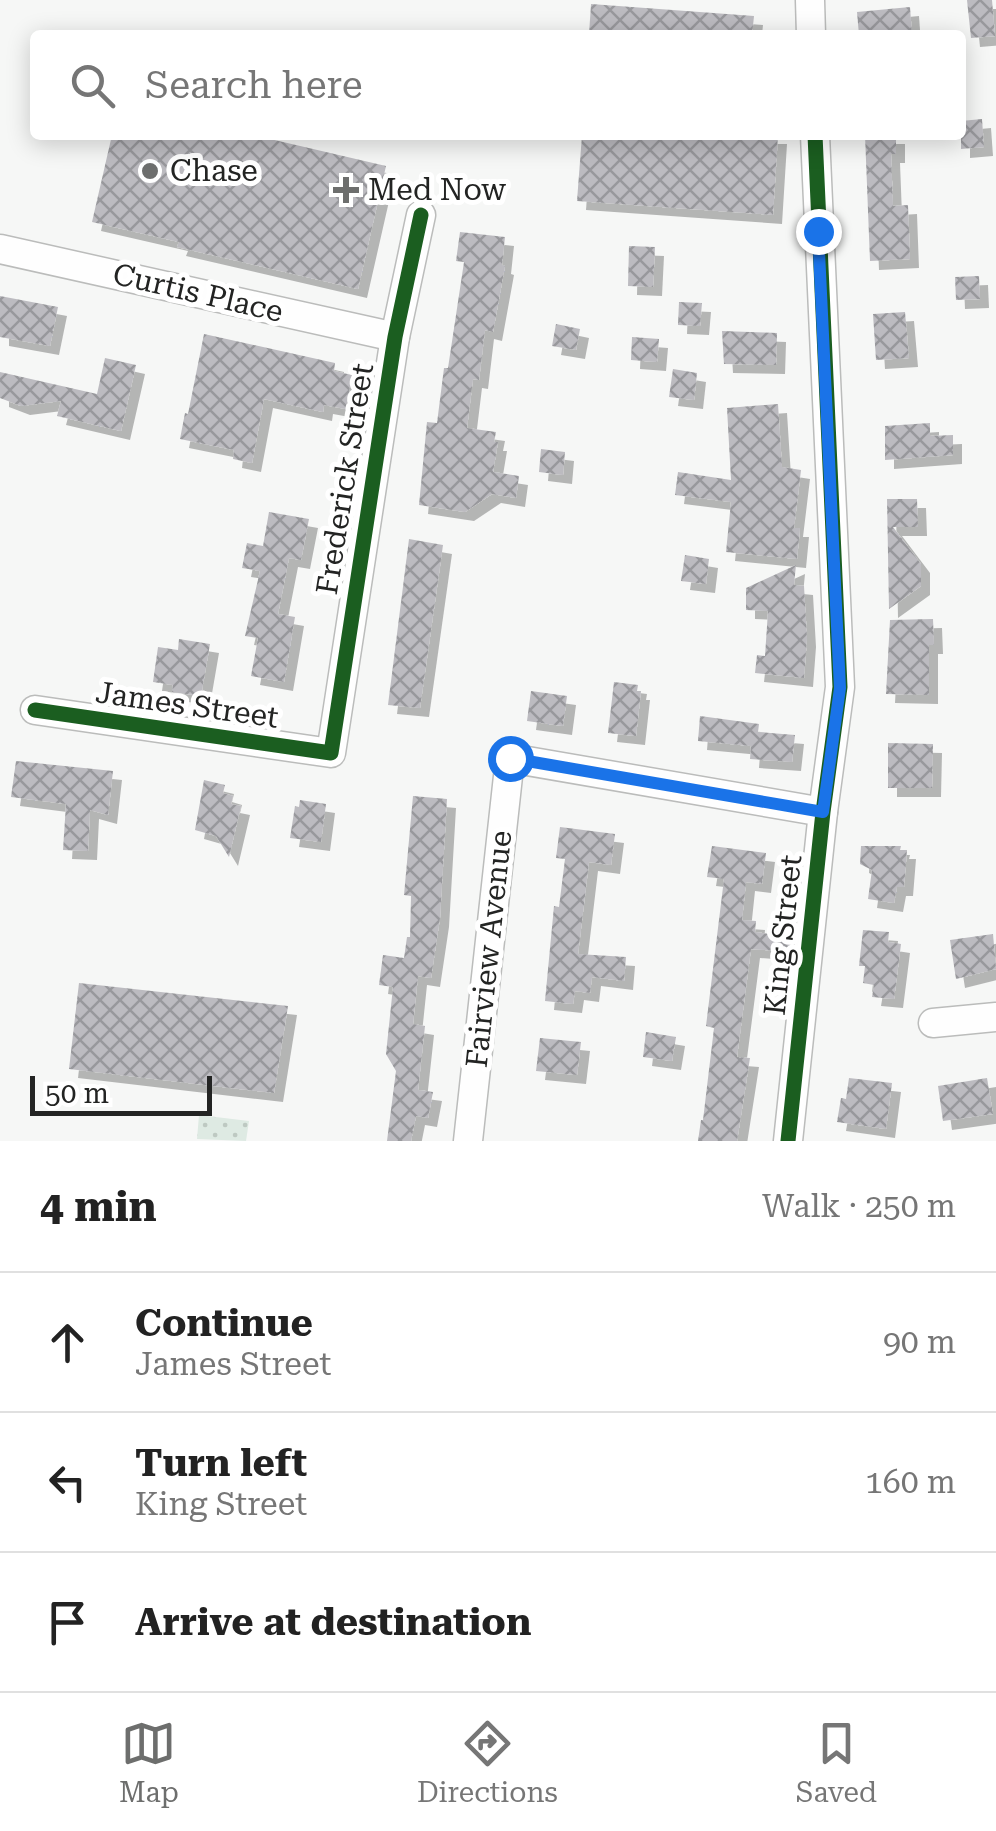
<!DOCTYPE html>
<meta charset="utf-8">
<style>
body{margin:0;font-family:"Roboto Serif",serif;background:#f6f6f6;color:#222}
.scale{position:absolute;left:30px;bottom:25px;width:182px;box-sizing:border-box;padding-left:10px;border:5px solid #232423;border-top:0;font-size:28px;line-height:35px;white-space:nowrap;color:#232423;-webkit-text-stroke:8px #fff;paint-order:stroke}
.stop{position:absolute;width:30px;height:30px;margin:-22px;border:8px solid #1a73e8;border-radius:50%;background:#fff}
.stop.end{background:#1a73e8;border-color:#fff;box-shadow:0 2px 10px #0008}
.list{margin:0;padding:0;list-style:none}
h2{display:flex;justify-content:space-between;align-items:center;height:130px;margin:0;padding:0 40px;font-size:42px}
h2 small{font-size:32px;font-weight:400;color:#767676}
.list li{display:grid;grid-template-columns:65px 1fr auto;gap:30px;align-items:center;box-sizing:border-box;height:140px;padding:0 40px;border-top:2px solid #e0e0e0}
.list b{display:block;font-size:38px;white-space:nowrap}
.list p{margin:0;font-size:32px;white-space:nowrap;color:#767676}
.list em{font-size:32px;font-style:normal;color:#767676}
.icon{flex:none;width:55px;height:55px;fill:none;stroke:currentColor;stroke-width:2;stroke-linecap:round;stroke-linejoin:round}
.map{position:relative;flex:none;width:996px;height:1141px;overflow:hidden}
.search{position:absolute;background:#fff;box-shadow:0 5px 25px #0003;left:30px;right:30px;top:30px;height:110px;display:flex;align-items:center;gap:25px;box-sizing:border-box;padding:0 35px;border-radius:10px;color:#767676;font-size:38px}
.sheet{height:550px;background:#fff}
nav{display:flex;justify-content:space-around;align-items:center;box-sizing:border-box;height:140px;border-top:2px solid #e0e0e0;background:#fff;font-size:28px;color:#767676}
nav a{display:grid;justify-items:center;gap:5px}
nav .on{color:#6d6e6d}
.map>svg:first-child{display:block}
.grass{fill:url(#grass-dots)}
.building{fill:url(#building-cross-hatch);filter:url(#shadow)}
.lines{fill:none;stroke-linecap:round;stroke-linejoin:round}
.minor-casing{stroke:#bbbcbb;stroke-width:31}
.minor{stroke:#fefefe;stroke-width:28}
.cycleway-casing{stroke:#fff;stroke-width:21}
.cycleway{stroke:#1b5e20;stroke-width:15}
.route{stroke:#1a73e8;stroke-width:12}
.poi-dot{fill:#6d6e6d;stroke:#fff;stroke-width:4}
.labels{text-anchor:middle;stroke-width:10;stroke-linejoin:round;paint-order:stroke}
.poi-label{font-size:30px;fill:#232423;stroke:#fff;text-anchor:start}
.street-label{font-size:30px;fill:#232423;stroke:#fff}
</style>
<div class="map">
<svg width="996" height="1141" viewBox="0 0 996 1141">
<defs>
<pattern id="grass-dots" width="8" height="8" patternUnits="userSpaceOnUse" patternTransform="scale(2.5)"><rect width="8" height="8" fill="#deeae3"/><path d="M2 2h.1M6 6h.1" fill="none" stroke="#bec9c2" stroke-width="1.8" stroke-linecap="round"/></pattern>
<pattern id="building-cross-hatch" width="8" height="8" patternUnits="userSpaceOnUse" patternTransform="scale(2.5)"><rect width="8" height="8" fill="#bcbbc0"/><path d="M0 0l8 8M0 8l8-8" fill="none" stroke="#98989c"/></pattern>
<filter id="shadow"><feDropShadow dx="9" dy="9" stdDeviation="0" flood-color="#0004"/></filter>
</defs>
<rect width="100%" height="100%" fill="#f6f7f6"/>
<!-- grass -->
<path class="grass" d="M 199,1115 L 249,1121 L 246,1141 L 197,1139 Z"/>
<!-- building -->
<g class="building">
<path d="M 967,0 L 992,0 L 995,36 L 971,38 Z"/>
<path d="M 591,4 L 754,16 L 752,35 L 589,35 Z"/>
<path d="M 910,7 L 912,35 L 859,35 L 857,12 Z"/>
<path d="M 982,119 L 984,147 L 961,149 L 961,121 Z"/>
<path d="M 112,135 L 253,135 L 386,166 L 358,289 L 177,247 L 179,242 L 92,222 Z"/>
<path d="M 582,135 L 778,135 L 773,215 L 577,201 Z"/>
<path d="M 865,135 L 896,135 L 896,154 L 891,154 L 893,206 L 908,205 L 910,259 L 870,261 Z"/>
<path d="M 460,232 L 505,237 L 502,265 L 505,266 L 493,332 L 485,330 L 479,380 L 473,379 L 467,428 L 496,432 L 494,442 L 498,442 L 493,472 L 519,476 L 516,498 L 492,494 L 465,512 L 419,505 L 427,422 L 437,423 L 444,368 L 448,368 L 464,262 L 456,261 Z"/>
<path d="M 629,246 L 655,247 L 653,287 L 628,286 Z"/>
<path d="M 979,276 L 980,299 L 956,300 L 955,277 Z"/>
<path d="M 0,296 L 58,307 L 50,346 L 0,337 Z"/>
<path d="M 679,302 L 702,303 L 700,326 L 678,325 Z"/>
<path d="M 905,312 L 909,358 L 876,360 L 873,314 Z"/>
<path d="M 556,324 L 580,329 L 576,350 L 552,346 Z"/>
<path d="M 722,331 L 777,333 L 776,365 L 724,364 Z"/>
<path d="M 204,334 L 335,363 L 334,371 L 352,375 L 346,409 L 324,405 L 323,412 L 264,399 L 252,463 L 233,459 L 234,450 L 180,439 L 185,413 L 188,414 Z"/>
<path d="M 632,337 L 659,339 L 657,362 L 631,360 Z"/>
<path d="M 105,358 L 136,365 L 121,431 L 57,416 L 61,401 L 21,406 L 0,398 L 0,372 L 97,394 Z"/>
<path d="M 673,369 L 697,373 L 694,400 L 669,397 Z"/>
<path d="M 778,404 L 782,467 L 801,470 L 794,528 L 800,528 L 797,559 L 726,552 L 731,502 L 675,495 L 678,472 L 731,480 L 727,408 Z"/>
<path d="M 930,423 L 930,436 L 953,435 L 953,455 L 885,460 L 885,426 Z"/>
<path d="M 541,449 L 565,452 L 563,475 L 539,472 Z"/>
<path d="M 887,499 L 917,499 L 918,527 L 893,527 L 921,564 L 921,586 L 889,609 Z"/>
<path d="M 269,512 L 309,519 L 301,560 L 289,558 L 278,614 L 295,617 L 284,682 L 251,676 L 258,638 L 245,636 L 260,571 L 242,568 L 247,543 L 263,546 Z"/>
<path d="M 409,539 L 443,545 L 420,708 L 388,705 Z"/>
<path d="M 685,555 L 709,559 L 706,584 L 681,581 Z"/>
<path d="M 796,565 L 794,585 L 804,586 L 807,638 L 804,678 L 755,673 L 757,655 L 765,656 L 768,611 L 746,610 L 746,588 Z"/>
<path d="M 933,619 L 934,645 L 929,645 L 929,695 L 886,694 L 890,620 Z"/>
<path d="M 179,639 L 210,644 L 201,696 L 172,692 L 173,685 L 153,682 L 158,647 L 178,650 Z"/>
<path d="M 614,682 L 638,685 L 637,691 L 641,691 L 636,736 L 608,733 Z"/>
<path d="M 531,691 L 567,696 L 563,726 L 527,721 Z"/>
<path d="M 700,716 L 759,724 L 758,732 L 795,735 L 792,762 L 750,759 L 751,746 L 698,741 Z"/>
<path d="M 888,743 L 933,744 L 932,788 L 888,788 Z"/>
<path d="M 16,761 L 113,771 L 108,815 L 90,810 L 88,851 L 63,850 L 66,804 L 11,797 Z"/>
<path d="M 204,780 L 225,785 L 223,793 L 233,796 L 231,804 L 241,806 L 229,857 L 216,836 L 195,830 Z"/>
<path d="M 413,796 L 447,799 L 440,918 L 431,978 L 418,976 L 413,1024 L 425,1026 L 418,1090 L 433,1092 L 428,1118 L 416,1116 L 411,1141 L 387,1141 L 396,1071 L 386,1054 L 393,987 L 379,985 L 383,955 L 404,958 L 407,937 L 410,937 L 411,896 L 404,895 Z"/>
<path d="M 300,800 L 326,804 L 321,842 L 290,838 L 295,806 L 299,807 Z"/>
<path d="M 560,827 L 615,834 L 611,865 L 589,862 L 578,954 L 626,957 L 624,981 L 592,977 L 590,993 L 575,991 L 573,1004 L 545,1001 L 554,906 L 559,907 L 565,859 L 556,858 Z"/>
<path d="M 712,846 L 766,853 L 762,884 L 746,882 L 742,920 L 756,921 L 755,932 L 792,937 L 791,952 L 751,949 L 737,1057 L 750,1058 L 737,1141 L 698,1141 L 701,1120 L 703,1120 L 714,1028 L 706,1026 L 724,879 L 707,877 Z"/>
<path d="M 861,846 L 901,846 L 900,850 L 907,850 L 904,887 L 897,887 L 894,903 L 868,899 L 872,870 L 860,864 Z"/>
<path d="M 863,930 L 889,932 L 888,942 L 901,944 L 894,999 L 872,997 L 874,985 L 863,983 L 865,966 L 859,966 Z"/>
<path d="M 993,934 L 996,969 L 956,979 L 950,940 Z"/>
<path d="M 79,983 L 288,1006 L 274,1093 L 69,1069 Z"/>
<path d="M 646,1032 L 676,1037 L 672,1061 L 643,1057 Z"/>
<path d="M 540,1038 L 581,1042 L 577,1075 L 536,1071 Z"/>
<path d="M 849,1078 L 892,1083 L 886,1129 L 837,1122 L 841,1098 L 846,1099 Z"/>
<path d="M 987,1078 L 993,1114 L 943,1121 L 938,1086 Z"/>
</g>
<g class="lines">
<defs>
<g id="minor">
<path d="M 810,0 L 811,35"/>
<path d="M 0,249 L 395,337"/>
<path d="M 35,710 L 331,753 L 395,337 L 421,215"/>
<path d="M 933,1023 L 996,1017"/>
<path d="M 468,1141 L 510,758 L 823,812"/>
<path d="M 788,1141 L 823,812 L 840,687 L 815,135"/>
</g>
</defs>
<!-- minor casing -->
<use href="#minor" class="minor-casing"/>
<!-- minor -->
<use href="#minor" class="minor"/>
<defs>
<g id="cycleway">
<path d="M 35,710 L 331,753 L 395,337 L 421,215"/>
<path d="M 788,1141 L 823,812 L 840,687 L 815,135"/>
</g>
</defs>
<!-- cycleway casing -->
<use href="#cycleway" class="cycleway-casing"/>
<!-- cycleway -->
<use href="#cycleway" class="cycleway"/>
</g>
<g class="lines">
<!-- route -->
<path class="route" d="M 510,758 L 823,812 L 840,688 L 818,231"/>
</g>
<!-- markers -->
<g class="poi-dot">
<circle cx="150" cy="171" r="10"/>
<path d="M341 175h10v10h10v10h-10v10h-10v-10h-10v-10h10z"/>
</g>
<g class="labels">
<!-- poi labels -->
<g class="poi-label">
<text x="170" y="181">Chase</text>
<text x="368" y="200">Med Now</text>
</g>
<!-- street labels -->
<g class="street-label">
<text transform="translate(198 293) rotate(13)" y="10">Curtis Place</text>
<text transform="translate(345 479) rotate(-81)" y="10">Frederick Street</text>
<text transform="translate(187 705) rotate(8)" y="10">James Street</text>
<text transform="translate(783 935) rotate(-84)" y="10">King Street</text>
<text transform="translate(489 949) rotate(-84)" y="10">Fairview Avenue</text>
</g>
</g>
</svg>
<div class="scale">50 m</div>
<div class="stop" style="left:510px;top:758px"></div>
<div class="stop end" style="left:818px;top:231px"></div>
<div class="search"><svg class="icon" aria-label="search" viewBox="0 0 24 24"><circle cx="10" cy="10" r="6"/><path d="M15 15l6 6"/></svg>Search here</div>
</div>
<section class="sheet">
<h2>4 min<small>Walk · 250 m</small></h2>
<ul class="list">
<li><svg class="icon" aria-label="ahead" viewBox="0 0 24 24"><path d="M12 20V5M6 11l6-6 6 6"/></svg><div><b>Continue</b><p>James Street</p></div><em>90 m</em></li>
<li><svg class="icon" aria-label="left" viewBox="0 0 24 24"><path d="M17 20v-9H6M10 6l-5 5 5 5"/></svg><div><b>Turn left</b><p>King Street</p></div><em>160 m</em></li>
<li><svg class="icon" aria-label="arrive" viewBox="0 0 24 24"><path d="M6 21V4h12l-3 4 3 4H6"/></svg><div><b>Arrive at destination</b></div></li>
</ul>
</section>
<nav>
<a class="on"><svg class="icon" aria-label="map" viewBox="0 0 24 24"><path d="M3 6l6-2 6 2 6-2v14l-6 2-6-2-6 2zM9 4v14M15 6v14"/></svg>Map</a>
<a><svg class="icon" aria-label="directions" viewBox="0 0 24 24"><path d="M12 3l9 9-9 9-9-9zM9 14v-3h6M13 9l2 2-2 2"/></svg>Directions</a>
<a><svg class="icon" aria-label="saved" viewBox="0 0 24 24"><path d="M7 4h10v16l-5-4-5 4z"/></svg>Saved</a>
</nav>
